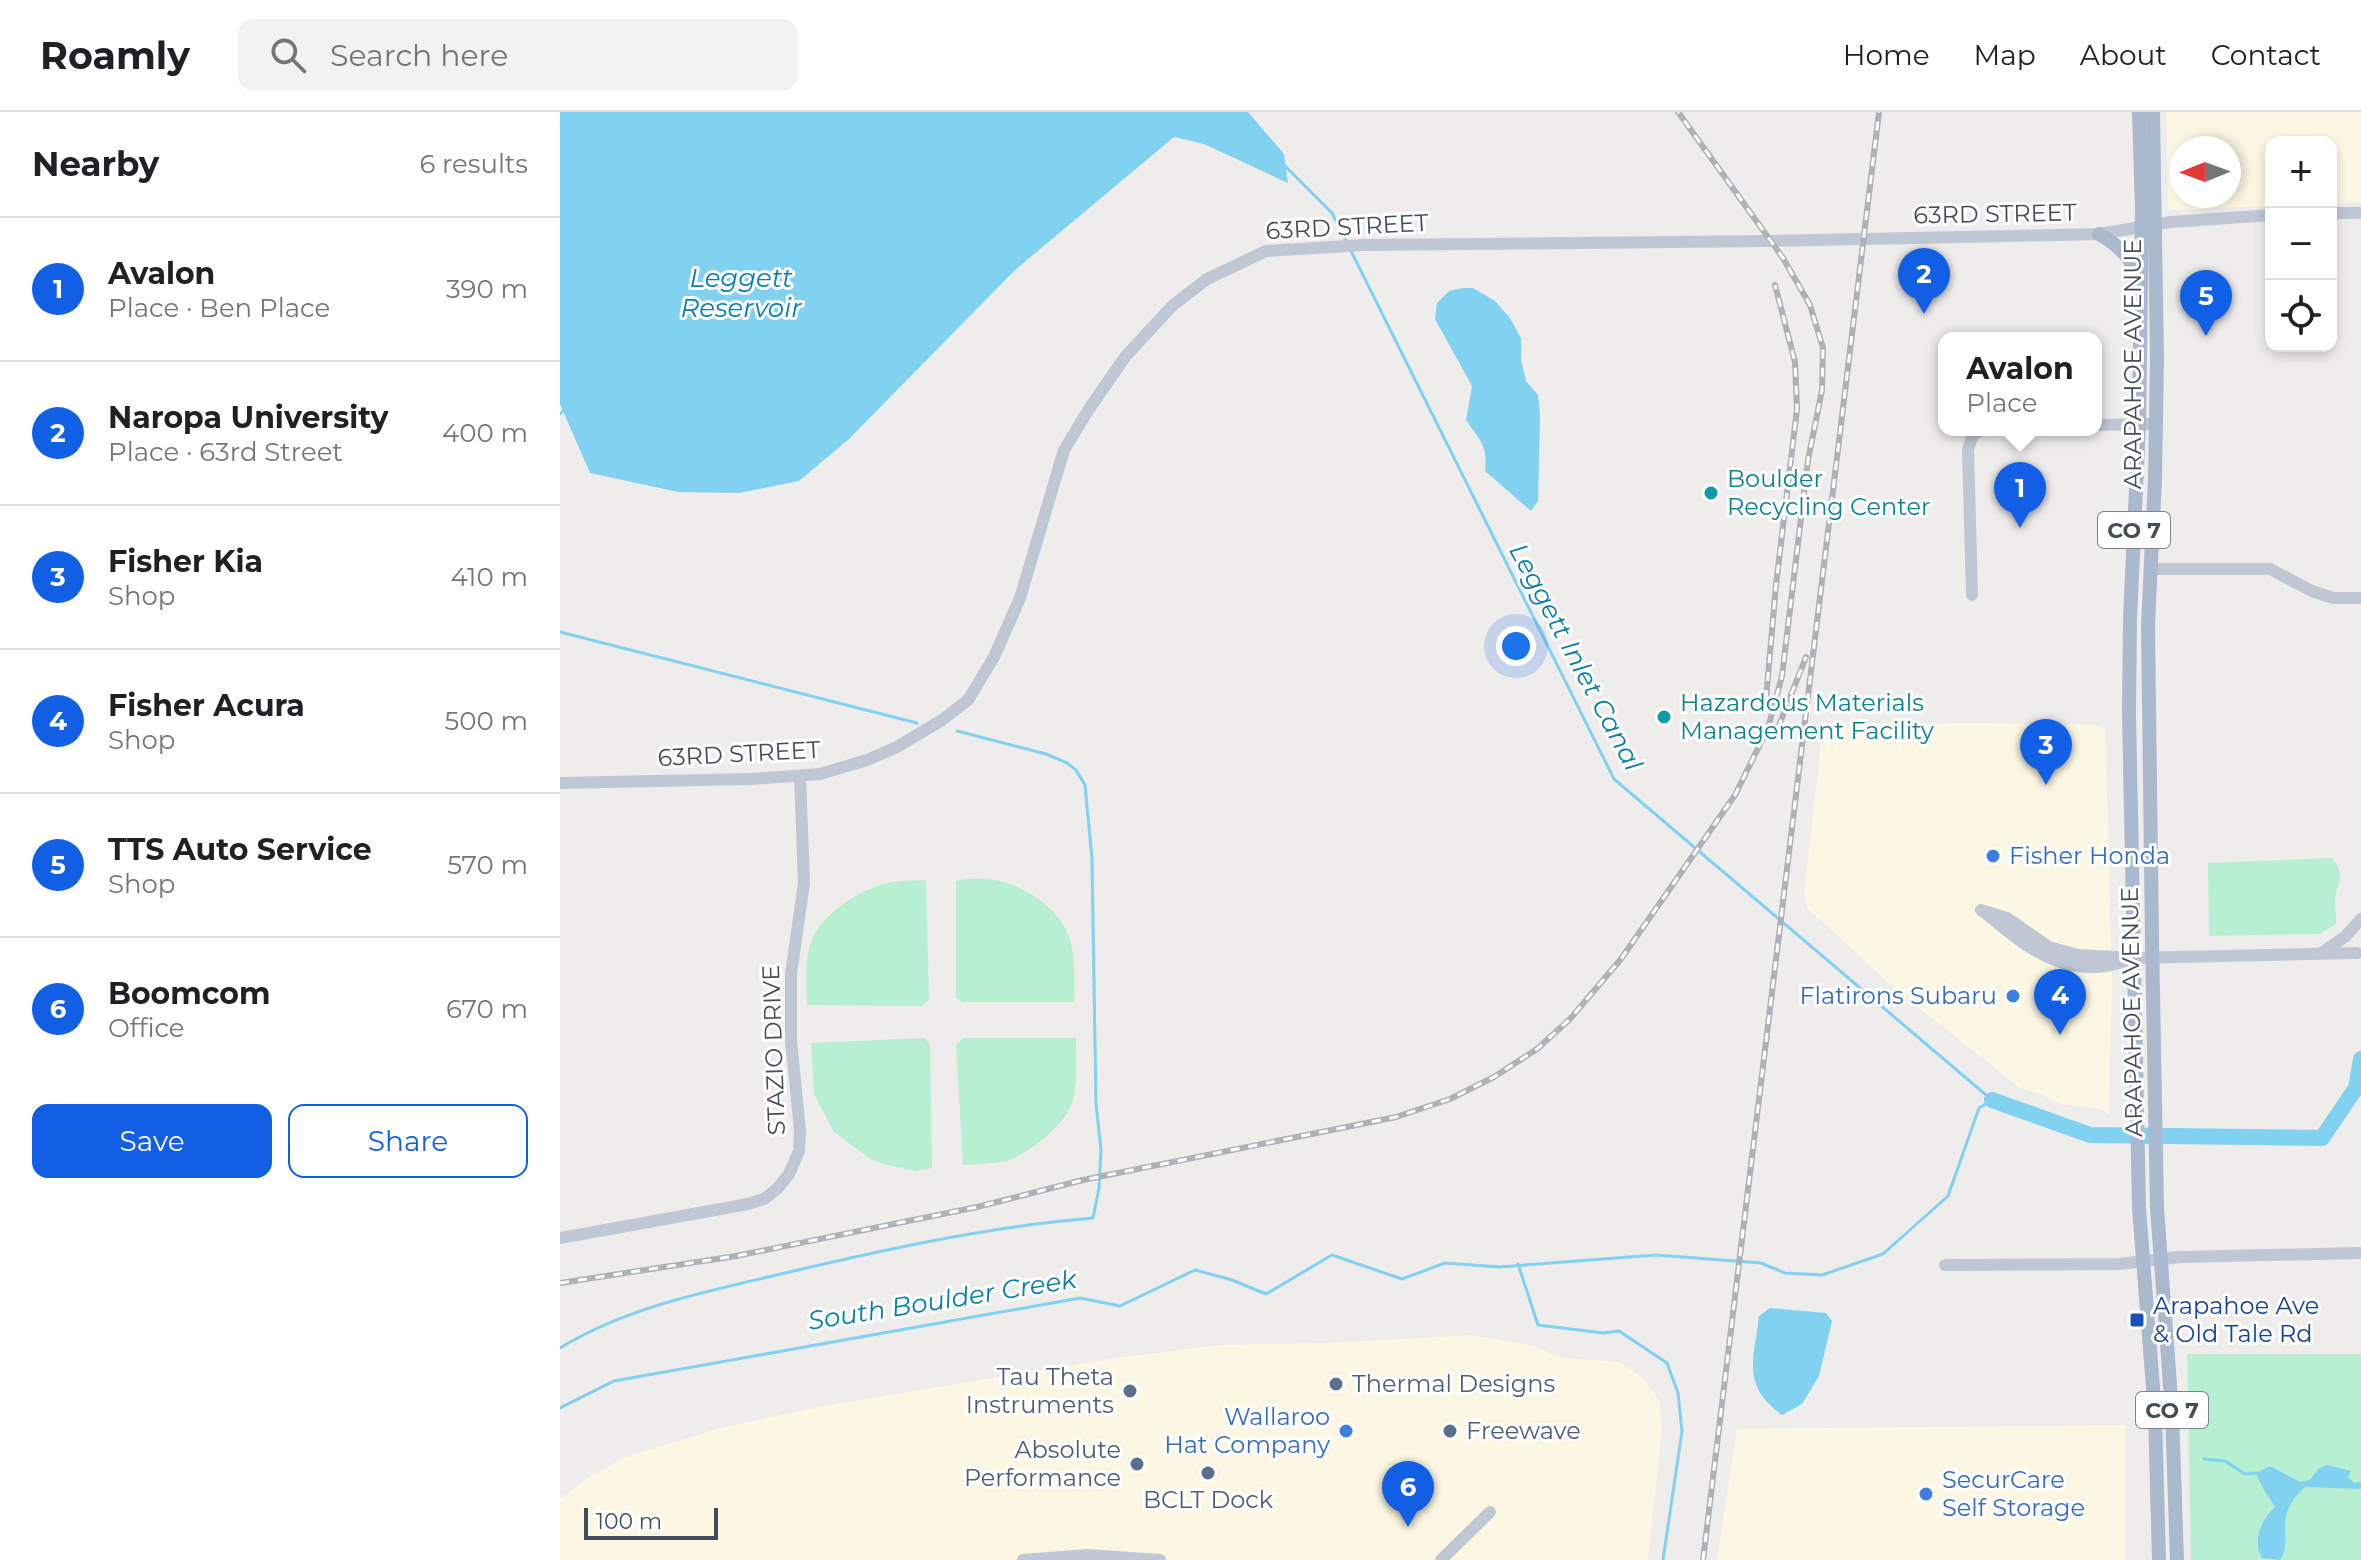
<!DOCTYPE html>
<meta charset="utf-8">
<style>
body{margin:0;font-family:Montserrat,sans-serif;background:#f2f2f2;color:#202124}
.controls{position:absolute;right:24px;top:24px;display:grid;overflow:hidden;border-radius:16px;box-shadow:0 4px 12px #0003}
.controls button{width:72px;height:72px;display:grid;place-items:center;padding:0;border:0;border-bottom:2px solid #e0e0e0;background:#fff;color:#202124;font:40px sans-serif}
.compass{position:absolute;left:1609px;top:24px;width:72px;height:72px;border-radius:50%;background:#fff;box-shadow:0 4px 12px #0003;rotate:269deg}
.scale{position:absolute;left:24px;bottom:20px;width:134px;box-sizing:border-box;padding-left:8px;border:4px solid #444e5a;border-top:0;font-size:22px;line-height:28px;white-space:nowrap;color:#444e5a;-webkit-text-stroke:6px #fff;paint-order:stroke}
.you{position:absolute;left:956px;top:534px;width:28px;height:28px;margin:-20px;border:6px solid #fff;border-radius:50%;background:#1a73e8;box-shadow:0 0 0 12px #1a73e833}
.badge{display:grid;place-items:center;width:52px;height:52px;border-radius:50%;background:#105fe5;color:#fff;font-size:26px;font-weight:700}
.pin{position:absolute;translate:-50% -66px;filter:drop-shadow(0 2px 4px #0008)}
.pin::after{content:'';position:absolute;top:42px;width:28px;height:24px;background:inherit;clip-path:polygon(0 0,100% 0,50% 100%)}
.popup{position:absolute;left:1378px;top:220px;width:164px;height:104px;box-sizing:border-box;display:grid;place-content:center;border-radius:16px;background:#fff;filter:drop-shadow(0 2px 6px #0005);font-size:26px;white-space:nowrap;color:#757577}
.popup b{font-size:30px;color:#202124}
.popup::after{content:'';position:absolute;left:50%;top:100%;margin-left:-16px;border:16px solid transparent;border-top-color:#fff}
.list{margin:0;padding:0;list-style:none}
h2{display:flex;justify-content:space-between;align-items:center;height:104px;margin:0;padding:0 32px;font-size:34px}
h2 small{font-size:26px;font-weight:400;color:#757577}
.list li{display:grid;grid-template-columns:52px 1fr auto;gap:24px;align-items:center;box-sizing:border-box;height:144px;padding:0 32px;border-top:2px solid #e0e0e0}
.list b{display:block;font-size:30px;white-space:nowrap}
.list p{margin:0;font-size:26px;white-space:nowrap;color:#757577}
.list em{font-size:26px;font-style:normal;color:#757577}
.actions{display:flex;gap:16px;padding:24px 32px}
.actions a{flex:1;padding:18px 0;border:2px solid #105fe5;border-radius:16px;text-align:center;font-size:28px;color:#105fe5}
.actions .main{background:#105fe5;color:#fff}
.icon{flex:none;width:44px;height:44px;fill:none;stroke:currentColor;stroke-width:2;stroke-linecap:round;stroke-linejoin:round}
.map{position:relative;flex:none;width:1801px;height:1448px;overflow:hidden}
header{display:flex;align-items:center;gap:48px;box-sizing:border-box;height:112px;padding:0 40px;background:#fff;border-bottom:2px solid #e0e0e0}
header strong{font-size:38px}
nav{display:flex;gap:44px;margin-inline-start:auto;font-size:28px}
.search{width:560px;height:72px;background:#f2f2f2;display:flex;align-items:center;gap:20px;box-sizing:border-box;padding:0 28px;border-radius:16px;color:#757577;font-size:30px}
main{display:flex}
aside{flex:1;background:#fff}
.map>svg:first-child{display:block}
.commercial{fill:#fcf7e3;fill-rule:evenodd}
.green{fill:#b7f0d1}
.water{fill:#81d1f0}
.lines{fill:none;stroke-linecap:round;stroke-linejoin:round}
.stream{stroke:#81d1f0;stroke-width:3}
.river{stroke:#81d1f0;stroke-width:16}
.minor{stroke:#bec7d3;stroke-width:12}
.major{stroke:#aab9cd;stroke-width:14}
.rail-casing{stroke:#aeb1b7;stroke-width:6}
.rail{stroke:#fff;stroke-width:3;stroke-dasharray:9;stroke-linecap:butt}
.culture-dot{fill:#0f9aa8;stroke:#fff;stroke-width:3}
.shop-dot{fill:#3f7fe0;stroke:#fff;stroke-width:3}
.transit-dot{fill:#1a4fb4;stroke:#fff;stroke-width:3}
.service-dot{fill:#5c6f8a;stroke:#fff;stroke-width:3}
.labels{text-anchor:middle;stroke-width:6;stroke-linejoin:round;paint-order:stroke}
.shield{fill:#fff;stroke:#7c838c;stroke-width:2}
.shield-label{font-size:22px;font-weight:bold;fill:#444e5a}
.street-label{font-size:24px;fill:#444e5a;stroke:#fff}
.culture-label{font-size:24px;fill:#0d838f;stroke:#fff;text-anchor:start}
.shop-label{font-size:24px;fill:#366cbe;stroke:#fff;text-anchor:start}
.transit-label{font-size:24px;fill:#164399;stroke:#fff;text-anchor:start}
.service-label{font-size:24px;fill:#4e5e75;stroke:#fff;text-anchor:end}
.water-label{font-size:26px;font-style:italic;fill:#057eac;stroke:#fff}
</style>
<header>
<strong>Roamly</strong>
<div class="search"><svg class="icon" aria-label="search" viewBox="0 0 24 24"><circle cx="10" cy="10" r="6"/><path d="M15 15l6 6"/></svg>Search here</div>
<nav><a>Home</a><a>Map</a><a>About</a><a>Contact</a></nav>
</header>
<main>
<aside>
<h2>Nearby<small>6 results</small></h2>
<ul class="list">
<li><span class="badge">1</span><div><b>Avalon</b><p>Place · Ben Place</p></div><em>390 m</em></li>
<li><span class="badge">2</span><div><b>Naropa University</b><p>Place · 63rd Street</p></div><em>400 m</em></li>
<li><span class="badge">3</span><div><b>Fisher Kia</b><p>Shop</p></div><em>410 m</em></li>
<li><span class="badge">4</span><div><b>Fisher Acura</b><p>Shop</p></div><em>500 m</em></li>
<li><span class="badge">5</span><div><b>TTS Auto Service</b><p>Shop</p></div><em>570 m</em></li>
<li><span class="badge">6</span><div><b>Boomcom</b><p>Office</p></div><em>670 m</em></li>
</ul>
<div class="actions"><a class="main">Save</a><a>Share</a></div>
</aside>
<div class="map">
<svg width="1801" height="1448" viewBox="0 0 1801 1448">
<rect width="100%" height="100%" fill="#efecec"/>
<!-- commercial -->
<g class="commercial">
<path d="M 1606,0 L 1801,0 L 1801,90 L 1771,92 L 1771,30 L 1711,30 L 1711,94 L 1608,98 ZM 1669,36 L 1669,84 L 1621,84 L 1621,36 Z"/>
<path d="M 1406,611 L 1537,613 L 1545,617 L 1552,867 L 1549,1002 L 1538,996 L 1500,992 L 1481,982 L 1460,976 L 1339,880 L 1247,796 L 1244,780 L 1263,615 Z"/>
<path d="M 911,1223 L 972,1233 L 1001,1246 L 1060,1250 L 1084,1267 L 1099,1289 L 1102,1318 L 1088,1448 L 0,1448 L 0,1387 L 32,1363 L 66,1345 L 160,1316 L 264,1294 L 550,1247 L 660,1233 L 773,1231 Z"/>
<path d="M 1565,1313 L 1565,1448 L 1157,1448 L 1177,1317 Z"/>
</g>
<!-- green -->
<g class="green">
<path d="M 1772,746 C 1789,766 1774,771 1775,792 C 1775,799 1777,804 1776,812 L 1760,822 L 1649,824 L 1648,751 Z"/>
<path d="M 404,767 C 414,767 426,766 435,768 C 466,774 501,797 510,828 C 516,848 514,870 514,890 L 402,890 L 396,885 L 396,769 Z"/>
<path d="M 366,768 L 369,887 L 362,894 L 247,893 C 247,873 244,849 251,830 C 262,801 300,777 329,771 C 341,768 354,769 366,768 Z"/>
<path d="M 365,926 L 370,933 L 372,1056 L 355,1059 L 324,1052 L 309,1046 L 274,1020 L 254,982 L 251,931 Z"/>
<path d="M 403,926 L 516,926 C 516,947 518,969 513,988 C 507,1011 473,1038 452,1047 C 437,1052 418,1052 403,1053 L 396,933 Z"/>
<path d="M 1627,1242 L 1801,1242 L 1801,1448 L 1631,1448 Z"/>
</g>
<!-- water -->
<g class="water">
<path d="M 0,0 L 688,0 L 724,42 L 728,71 L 644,32 L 614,25 L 455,158 L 289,327 L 239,369 L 179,381 L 118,380 L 30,361 L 0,292 Z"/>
<path d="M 903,176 L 913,176 L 935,189 L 950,206 L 961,226 L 961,248 L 966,269 L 978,283 L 980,303 L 978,389 L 971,399 L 925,359 C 928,333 920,329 906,308 L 912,274 L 875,207 L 877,191 L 889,179 Z"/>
<path d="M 1210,1196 L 1266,1201 L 1272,1209 L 1259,1264 L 1242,1292 L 1222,1303 C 1181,1273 1194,1248 1199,1204 Z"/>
<path d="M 1767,1353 L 1791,1359 L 1788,1365 L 1794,1371 L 1801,1370 L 1801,1377 L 1745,1375 C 1710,1406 1735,1427 1720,1448 L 1702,1446 C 1692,1428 1701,1408 1715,1395 C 1708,1383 1700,1374 1696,1361 L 1710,1354 L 1740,1370 L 1750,1368 L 1758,1357 Z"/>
</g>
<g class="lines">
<!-- stream -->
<g class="stream">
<path d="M 725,54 L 772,101 L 786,129"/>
<path d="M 0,302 L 3,299"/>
<path d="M 0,520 L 357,611"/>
<path d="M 958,1152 L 978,1213 L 1043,1221 L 1059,1219 L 1107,1251 L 1118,1281 L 1122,1319 L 1103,1448"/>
<path d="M 0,1236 C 64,1197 136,1182 208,1165 C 314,1140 423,1115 533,1106 L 539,1076 L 541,1038 L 536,992 L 532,747 L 525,673 L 516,658 L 507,651 L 486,642 L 397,619"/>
<path d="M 0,1296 L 54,1269 L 520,1186 L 560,1194 L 635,1158 L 672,1168 L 706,1182 L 772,1143 L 842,1167 L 885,1151 L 939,1155 L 1096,1143 L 1201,1151 L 1225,1161 L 1262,1163 L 1323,1142 L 1388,1084 L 1419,996 L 1432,988 L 1054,667 L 791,139"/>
<path d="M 1644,1347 L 1665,1349 L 1685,1362 L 1696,1361"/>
</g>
<!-- river -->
<path class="river" d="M 1432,988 L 1530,1023 L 1762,1026 L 1796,976 L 1801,947"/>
<!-- minor -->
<g class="minor">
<path d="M 1771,101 L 1801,101"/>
<path d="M 1536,313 L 1597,312"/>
<path d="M 1590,457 L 1710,457 L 1752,479 L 1773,486 L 1801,486"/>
<path d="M 1412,483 L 1408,338 L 1412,325 L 1420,318"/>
<path d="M 0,671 L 190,667 L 260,662 L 307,648 L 337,635 L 382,608 L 408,588 L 434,545 L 460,486 L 504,338 L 529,297 L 565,245 L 612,194 L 647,167 L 706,139 L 803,133 L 1212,129 L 1539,122 L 1611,110 L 1711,103"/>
<path d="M 1421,798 L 1447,806 L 1489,835 L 1518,843 L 1574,846 L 1797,841"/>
<path d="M 1423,799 C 1468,837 1510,872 1571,847"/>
<path d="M 1763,840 L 1786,824 L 1801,807"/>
<path d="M 0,1126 L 188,1092 L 204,1087 L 218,1076 L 229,1062 L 239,1039 L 240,1018 L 231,929 L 231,862 L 244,771 L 240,664"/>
<path d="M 1385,1153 L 1559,1152 L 1620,1145 L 1801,1141"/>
<path d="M 463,1448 L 527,1443 L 600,1448"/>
<path d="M 881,1448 L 930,1400"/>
</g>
<!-- major -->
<g class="major">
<path d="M 1579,0 L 1582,97 L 1579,312 L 1570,507 L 1569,601 L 1579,1096 L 1595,1301 L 1599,1448"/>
<path d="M 1593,0 L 1597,246 L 1595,367 L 1588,513 L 1592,828 L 1597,1096 L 1612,1300 L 1617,1448"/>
<path d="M 1539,122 C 1558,133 1570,144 1578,165"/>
</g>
<defs>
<g id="rail">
<path d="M 1206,587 L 1216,473 L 1237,297 L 1235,250 L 1215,173"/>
<path d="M 1218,616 L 1246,545"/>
<path d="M 0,1171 L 176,1144 L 417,1095 L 523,1068 L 836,1005 L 890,987 L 934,965 L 977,937 L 1010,907 L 1061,847 L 1175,683 L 1208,616 L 1222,564 L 1248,348 L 1262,278 L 1263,236 L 1250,193 L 1223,146 L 1118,0"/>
<path d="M 1143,1448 L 1319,0"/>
</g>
</defs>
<!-- rail casing -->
<use href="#rail" class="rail-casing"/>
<!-- rail -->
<use href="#rail" class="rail"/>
</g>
<!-- markers -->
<g class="culture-dot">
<circle cx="1151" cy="381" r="8"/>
<circle cx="1104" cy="605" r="8"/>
</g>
<g class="shop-dot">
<circle cx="1433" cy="744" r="8"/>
<circle cx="1453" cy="884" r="8"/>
<circle cx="786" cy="1319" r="8"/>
<circle cx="1366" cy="1382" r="8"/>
</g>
<rect class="transit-dot" x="1569" y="1200" width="16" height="16" rx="4"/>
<g class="service-dot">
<circle cx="776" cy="1272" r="8"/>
<circle cx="570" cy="1279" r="8"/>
<circle cx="890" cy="1319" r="8"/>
<circle cx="577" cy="1352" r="8"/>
<circle cx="648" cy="1361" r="8"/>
</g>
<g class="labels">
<!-- shield labels -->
<g class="shield">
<rect x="1538" y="400" width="72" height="36" rx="6"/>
<rect x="1576" y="1280" width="72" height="36" rx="6"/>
</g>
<g class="shield-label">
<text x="1574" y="426">CO 7</text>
<text x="1612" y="1306">CO 7</text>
</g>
<!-- street labels -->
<g class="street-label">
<text transform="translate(1435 102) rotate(-1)" y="8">63RD STREET</text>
<text transform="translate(787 115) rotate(-3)" y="8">63RD STREET</text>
<text transform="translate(1573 252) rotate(-90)" y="8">ARAPAHOE AVENUE</text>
<text transform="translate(179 642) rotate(-3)" y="8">63RD STREET</text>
<text transform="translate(1572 900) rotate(-91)" y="8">ARAPAHOE AVENUE</text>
<text transform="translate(214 938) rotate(-92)" y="8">STAZIO DRIVE</text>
</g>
<!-- culture labels -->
<g class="culture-label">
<text x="1167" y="375">Boulder<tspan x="1167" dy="28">Recycling Center</tspan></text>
<text x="1120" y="599">Hazardous Materials<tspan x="1120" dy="28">Management Facility</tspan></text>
</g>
<!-- shop labels -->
<g class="shop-label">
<text x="1449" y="752">Fisher Honda</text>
<text x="1437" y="892" text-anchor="end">Flatirons Subaru</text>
<text x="770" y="1313" text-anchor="end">Wallaroo<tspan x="770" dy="28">Hat Company</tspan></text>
<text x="1382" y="1376">SecurCare<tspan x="1382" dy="28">Self Storage</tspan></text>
</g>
<!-- transit labels -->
<g class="transit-label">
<text x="1593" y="1202">Arapahoe Ave<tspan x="1593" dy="28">&amp; Old Tale Rd</tspan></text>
</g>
<!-- service labels -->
<g class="service-label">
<text x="554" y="1273">Tau Theta<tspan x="554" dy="28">Instruments</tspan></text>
<text x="792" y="1280" text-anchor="start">Thermal Designs</text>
<text x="906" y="1327" text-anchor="start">Freewave</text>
<text x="561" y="1346">Absolute<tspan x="561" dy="28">Performance</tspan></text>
<text x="648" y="1396" text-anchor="middle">BCLT Dock</text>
</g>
<!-- water labels -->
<g class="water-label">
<text x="181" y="175">Leggett<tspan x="181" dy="30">Reservoir</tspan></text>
<text transform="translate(1016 545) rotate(62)" y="9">Leggett Inlet Canal</text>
<text transform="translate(382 1188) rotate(-9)" y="9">South Boulder Creek</text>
</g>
</g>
</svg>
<div class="controls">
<button>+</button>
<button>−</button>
<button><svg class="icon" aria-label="locate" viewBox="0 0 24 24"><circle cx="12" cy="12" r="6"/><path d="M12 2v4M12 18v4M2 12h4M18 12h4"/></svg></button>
</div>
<svg class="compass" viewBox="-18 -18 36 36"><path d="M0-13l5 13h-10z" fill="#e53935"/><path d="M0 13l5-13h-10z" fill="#757577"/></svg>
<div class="scale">100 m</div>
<div class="you"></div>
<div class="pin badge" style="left:1460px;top:416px">1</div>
<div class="popup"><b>Avalon</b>Place</div>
<div class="pin badge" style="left:1364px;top:202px">2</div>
<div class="pin badge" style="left:1486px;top:673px">3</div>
<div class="pin badge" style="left:1500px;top:923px">4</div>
<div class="pin badge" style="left:1646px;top:224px">5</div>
<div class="pin badge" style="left:848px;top:1415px">6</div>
</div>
</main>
